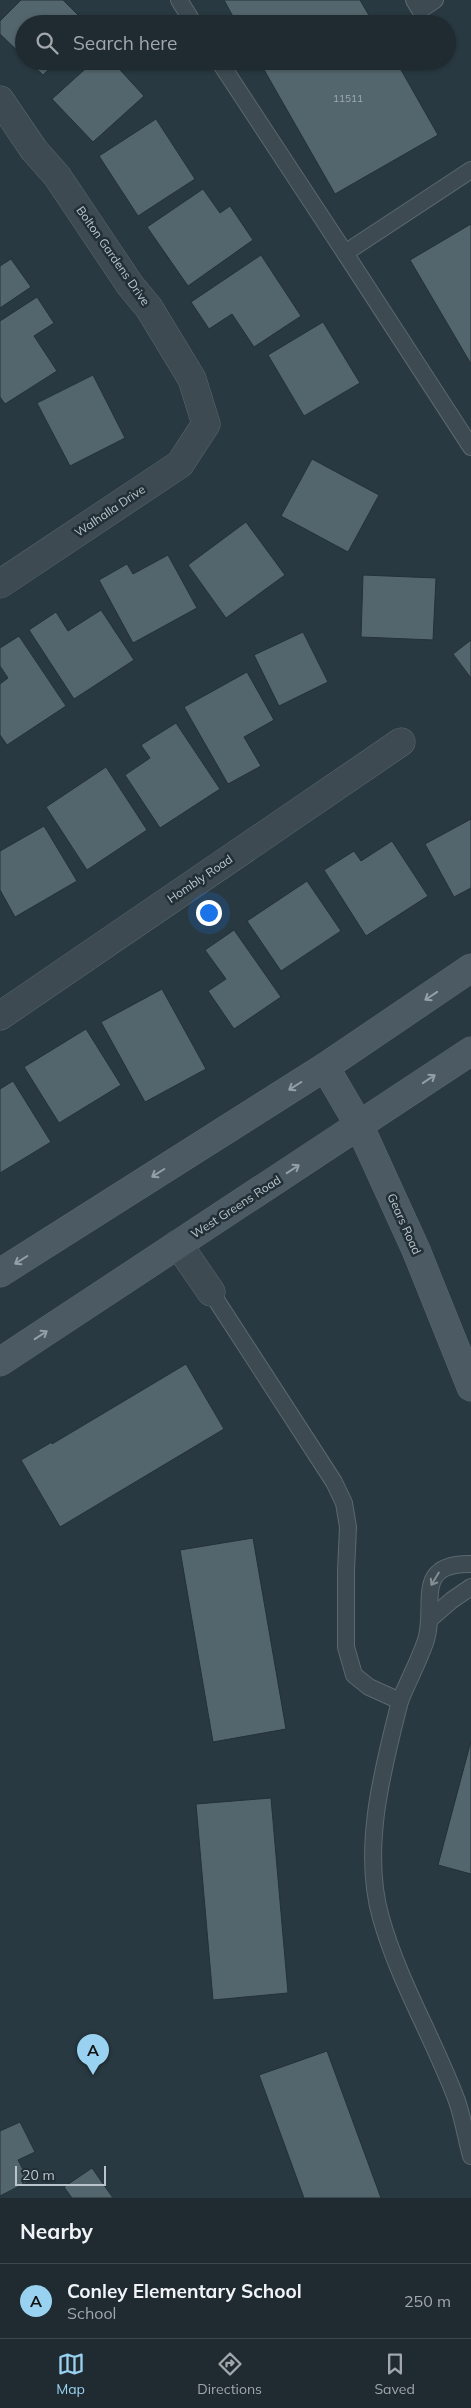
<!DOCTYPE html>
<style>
body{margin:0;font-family:Mulish,sans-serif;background:#273339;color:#f1f3f6}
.scale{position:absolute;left:15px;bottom:12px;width:91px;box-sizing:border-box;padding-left:5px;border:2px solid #bac5cb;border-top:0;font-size:14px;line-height:18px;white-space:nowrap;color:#bac5cb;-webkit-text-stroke:4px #222f36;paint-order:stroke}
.you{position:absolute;left:208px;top:912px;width:18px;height:18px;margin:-12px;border:4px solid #fff;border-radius:50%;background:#1a73e8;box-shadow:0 0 0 8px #1a73e833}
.badge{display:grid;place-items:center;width:32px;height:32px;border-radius:50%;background:#99d1f1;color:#111;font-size:16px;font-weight:700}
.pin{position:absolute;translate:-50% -41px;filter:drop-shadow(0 1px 2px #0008)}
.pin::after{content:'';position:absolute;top:26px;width:18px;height:15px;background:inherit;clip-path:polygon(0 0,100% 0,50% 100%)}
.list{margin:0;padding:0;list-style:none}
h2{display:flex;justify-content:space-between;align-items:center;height:65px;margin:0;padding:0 20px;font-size:21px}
h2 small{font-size:16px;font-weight:400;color:#a1a7ab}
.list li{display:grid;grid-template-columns:32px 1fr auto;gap:15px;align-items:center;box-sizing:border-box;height:75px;padding:0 20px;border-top:1px solid #3c474d}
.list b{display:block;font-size:19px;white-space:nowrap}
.list p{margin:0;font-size:16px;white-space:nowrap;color:#a1a7ab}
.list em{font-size:16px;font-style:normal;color:#a1a7ab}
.icon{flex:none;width:28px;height:28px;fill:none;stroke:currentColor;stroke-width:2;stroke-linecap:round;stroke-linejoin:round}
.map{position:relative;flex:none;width:471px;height:2198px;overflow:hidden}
.search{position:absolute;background:#1f2b31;box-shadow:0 1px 4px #0004;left:15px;right:15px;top:15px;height:55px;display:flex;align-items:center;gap:12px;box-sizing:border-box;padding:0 18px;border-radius:28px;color:#a1a7ab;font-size:19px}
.sheet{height:140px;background:#1f2b31}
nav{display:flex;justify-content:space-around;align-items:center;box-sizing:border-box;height:70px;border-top:1px solid #3c474d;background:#1f2b31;font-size:14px;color:#a1a7ab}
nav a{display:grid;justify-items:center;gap:2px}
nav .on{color:#99d1f1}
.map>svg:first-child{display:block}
.building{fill:#54666d;stroke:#243138}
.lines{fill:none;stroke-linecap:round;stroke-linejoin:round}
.lane-casing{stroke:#5b686e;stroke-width:18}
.street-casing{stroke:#5b686e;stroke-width:29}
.secondary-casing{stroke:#5b686e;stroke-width:29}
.lane{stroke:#3d4a51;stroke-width:16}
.street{stroke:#3d4a51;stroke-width:28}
.secondary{stroke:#4b5a63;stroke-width:28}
.oneway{stroke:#93a0a7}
.oneway2{stroke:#828e94}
.labels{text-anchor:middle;stroke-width:5;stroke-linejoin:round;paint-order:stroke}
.number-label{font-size:10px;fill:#a0adb4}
.street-label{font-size:12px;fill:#bac5cb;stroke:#222f36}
</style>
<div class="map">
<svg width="471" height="2198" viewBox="0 0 471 2198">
<rect width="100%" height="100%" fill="#293941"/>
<!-- building -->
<g class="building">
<path d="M 21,0 L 63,0 L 87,24 L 24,24 L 24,57 L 0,34 L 0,21 Z"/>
<path d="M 224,0 L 360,0 L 374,24 L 237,24 Z"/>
<path d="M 28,61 L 57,61 L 43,75 Z"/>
<path d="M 94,61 L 112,61 L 144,96 L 93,142 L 52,99 Z"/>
<path d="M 259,61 L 396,61 L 438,135 L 335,194 Z"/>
<path d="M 156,119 L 195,179 L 138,216 L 99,156 Z"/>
<path d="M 203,189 L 220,213 L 230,206 L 253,240 L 188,286 L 147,227 Z"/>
<path d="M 471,224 L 471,364 L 410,260 Z"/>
<path d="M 261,255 L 301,316 L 254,347 L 232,314 L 209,329 L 191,302 Z"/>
<path d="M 11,259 L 31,287 L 0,308 L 0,266 Z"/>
<path d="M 37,297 L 54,323 L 34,336 L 57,371 L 5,404 L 0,397 L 0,321 Z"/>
<path d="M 323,322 L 360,383 L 304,416 L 268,355 Z"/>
<path d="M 93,375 L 125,438 L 70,466 L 37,403 Z"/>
<path d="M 312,459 L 379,495 L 348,552 L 281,516 Z"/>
<path d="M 246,522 L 285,575 L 226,618 L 188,565 Z"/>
<path d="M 168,555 L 197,608 L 133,643 L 99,580 L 127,564 L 133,574 Z"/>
<path d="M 363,575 L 436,578 L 433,640 L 361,637 Z"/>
<path d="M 101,610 L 134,660 L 74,699 L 29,630 L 56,612 L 68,631 Z"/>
<path d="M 303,632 L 328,682 L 279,706 L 254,655 Z"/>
<path d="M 19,636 L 66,706 L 7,745 L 0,735 L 0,684 L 8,678 L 0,666 L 0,648 Z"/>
<path d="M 471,640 L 471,678 L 453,654 Z"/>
<path d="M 247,672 L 274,720 L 244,737 L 261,766 L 228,784 L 184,707 Z"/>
<path d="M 176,723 L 220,789 L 160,828 L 125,775 L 150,758 L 141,745 Z"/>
<path d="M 106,767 L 147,830 L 87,870 L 46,807 Z"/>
<path d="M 471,819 L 471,888 L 454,897 L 425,844 Z"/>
<path d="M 44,826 L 77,881 L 15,917 L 0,890 L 0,851 Z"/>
<path d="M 392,841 L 428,896 L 366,936 L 324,870 L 354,851 L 361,861 Z"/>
<path d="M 307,881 L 341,931 L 281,971 L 247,921 Z"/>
<path d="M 234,930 L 281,997 L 234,1029 L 208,991 L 226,979 L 205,950 Z"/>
<path d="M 162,989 L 206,1069 L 145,1102 L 101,1022 Z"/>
<path d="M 86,1029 L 121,1085 L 59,1123 L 24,1067 Z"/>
<path d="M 13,1081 L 51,1142 L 0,1173 L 0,1089 Z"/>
<path d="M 186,1364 L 224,1429 L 60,1527 L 21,1460 L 52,1442 L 52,1444 Z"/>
<path d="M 253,1538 L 286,1729 L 213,1742 L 180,1550 Z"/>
<path d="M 471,1741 L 471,1874 L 438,1865 Z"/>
<path d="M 271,1798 L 288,1993 L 213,2000 L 196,1804 Z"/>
<path d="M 327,2051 L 381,2198 L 304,2198 L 259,2075 Z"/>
<path d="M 20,2122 L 35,2152 L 18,2160 L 29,2181 L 0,2196 L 0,2131 Z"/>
<path d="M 92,2168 L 113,2198 L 72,2198 L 64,2187 Z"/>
</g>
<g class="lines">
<defs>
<g id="lane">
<path d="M 179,0 L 194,24"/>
<path d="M 414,0 L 420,10 L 435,0"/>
<path d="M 219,61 L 345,253 L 471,170"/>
<path d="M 345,253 L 471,447"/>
<path d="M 211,1292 L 334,1482 L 344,1503 L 348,1527 L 346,1571 L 346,1647 L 354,1675 L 369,1687 L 400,1701 C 408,1681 419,1661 426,1640 C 437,1605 412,1563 471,1564"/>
<path d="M 430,1619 L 452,1600 L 471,1587"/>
<path d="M 400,1701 C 383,1768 361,1849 381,1918 C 399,1982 434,2039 457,2101 C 463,2118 466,2138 471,2156"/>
</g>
<g id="street">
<path d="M 0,100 L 34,150 L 57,176 L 130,285 L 149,308 L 192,379 L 206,424 L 180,464 L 0,584"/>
<path d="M 0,1016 L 401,742"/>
<path d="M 178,1244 L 211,1292"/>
</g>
<g id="secondary">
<path d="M 325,1067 L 359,1125 L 416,1250 L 471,1387"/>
<path d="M 0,1273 L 325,1067 L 471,968"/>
<path d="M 0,1362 L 471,1051"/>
</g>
</defs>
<!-- lane casing -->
<use href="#lane" class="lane-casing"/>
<!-- street casing -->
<use href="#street" class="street-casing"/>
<!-- secondary casing -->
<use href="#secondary" class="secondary-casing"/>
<!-- lane -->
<use href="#lane" class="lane"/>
<!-- street -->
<use href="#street" class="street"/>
<!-- secondary -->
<use href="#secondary" class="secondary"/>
</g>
<!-- one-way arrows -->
<defs><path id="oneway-shaft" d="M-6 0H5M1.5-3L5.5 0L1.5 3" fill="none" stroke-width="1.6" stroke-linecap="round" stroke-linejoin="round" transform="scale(1.25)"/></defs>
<g class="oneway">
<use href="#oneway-shaft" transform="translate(431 996) rotate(146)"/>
<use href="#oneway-shaft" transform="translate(429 1079) rotate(-34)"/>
<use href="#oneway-shaft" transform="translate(295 1086) rotate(148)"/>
<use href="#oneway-shaft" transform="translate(293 1169) rotate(-33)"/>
<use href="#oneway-shaft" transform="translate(158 1173) rotate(148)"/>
<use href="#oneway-shaft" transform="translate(21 1260) rotate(148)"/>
<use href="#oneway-shaft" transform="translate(41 1335) rotate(-33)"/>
</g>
<use class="oneway2" href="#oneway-shaft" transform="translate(435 1579) rotate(121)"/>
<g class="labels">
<!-- number labels -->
<g class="number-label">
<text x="348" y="102">11511</text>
</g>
<!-- street labels -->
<g class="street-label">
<text transform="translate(113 256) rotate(55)" y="4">Bolton Gardens Drive</text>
<text transform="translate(110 511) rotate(-34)" y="4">Walhalla Drive</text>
<text transform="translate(200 879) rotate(-34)" y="4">Hombly Road</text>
<text transform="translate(236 1207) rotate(-33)" y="4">West Greens Road</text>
<text transform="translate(404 1224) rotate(66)" y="4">Gears Road</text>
</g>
</g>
</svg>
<div class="scale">20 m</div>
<div class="you"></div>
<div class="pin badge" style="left:93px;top:2075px">A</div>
<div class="search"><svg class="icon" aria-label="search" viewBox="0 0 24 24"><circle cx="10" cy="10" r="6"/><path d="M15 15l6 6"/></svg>Search here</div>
</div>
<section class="sheet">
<h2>Nearby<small></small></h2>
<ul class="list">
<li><span class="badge">A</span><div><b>Conley Elementary School</b><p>School</p></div><em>250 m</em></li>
</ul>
</section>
<nav>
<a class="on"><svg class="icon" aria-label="map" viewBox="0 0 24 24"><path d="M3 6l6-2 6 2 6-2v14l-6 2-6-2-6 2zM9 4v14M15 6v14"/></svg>Map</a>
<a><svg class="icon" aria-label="directions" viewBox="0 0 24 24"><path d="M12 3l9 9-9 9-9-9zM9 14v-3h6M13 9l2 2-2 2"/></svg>Directions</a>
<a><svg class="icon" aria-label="saved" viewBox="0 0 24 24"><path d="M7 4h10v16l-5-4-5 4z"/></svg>Saved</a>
</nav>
